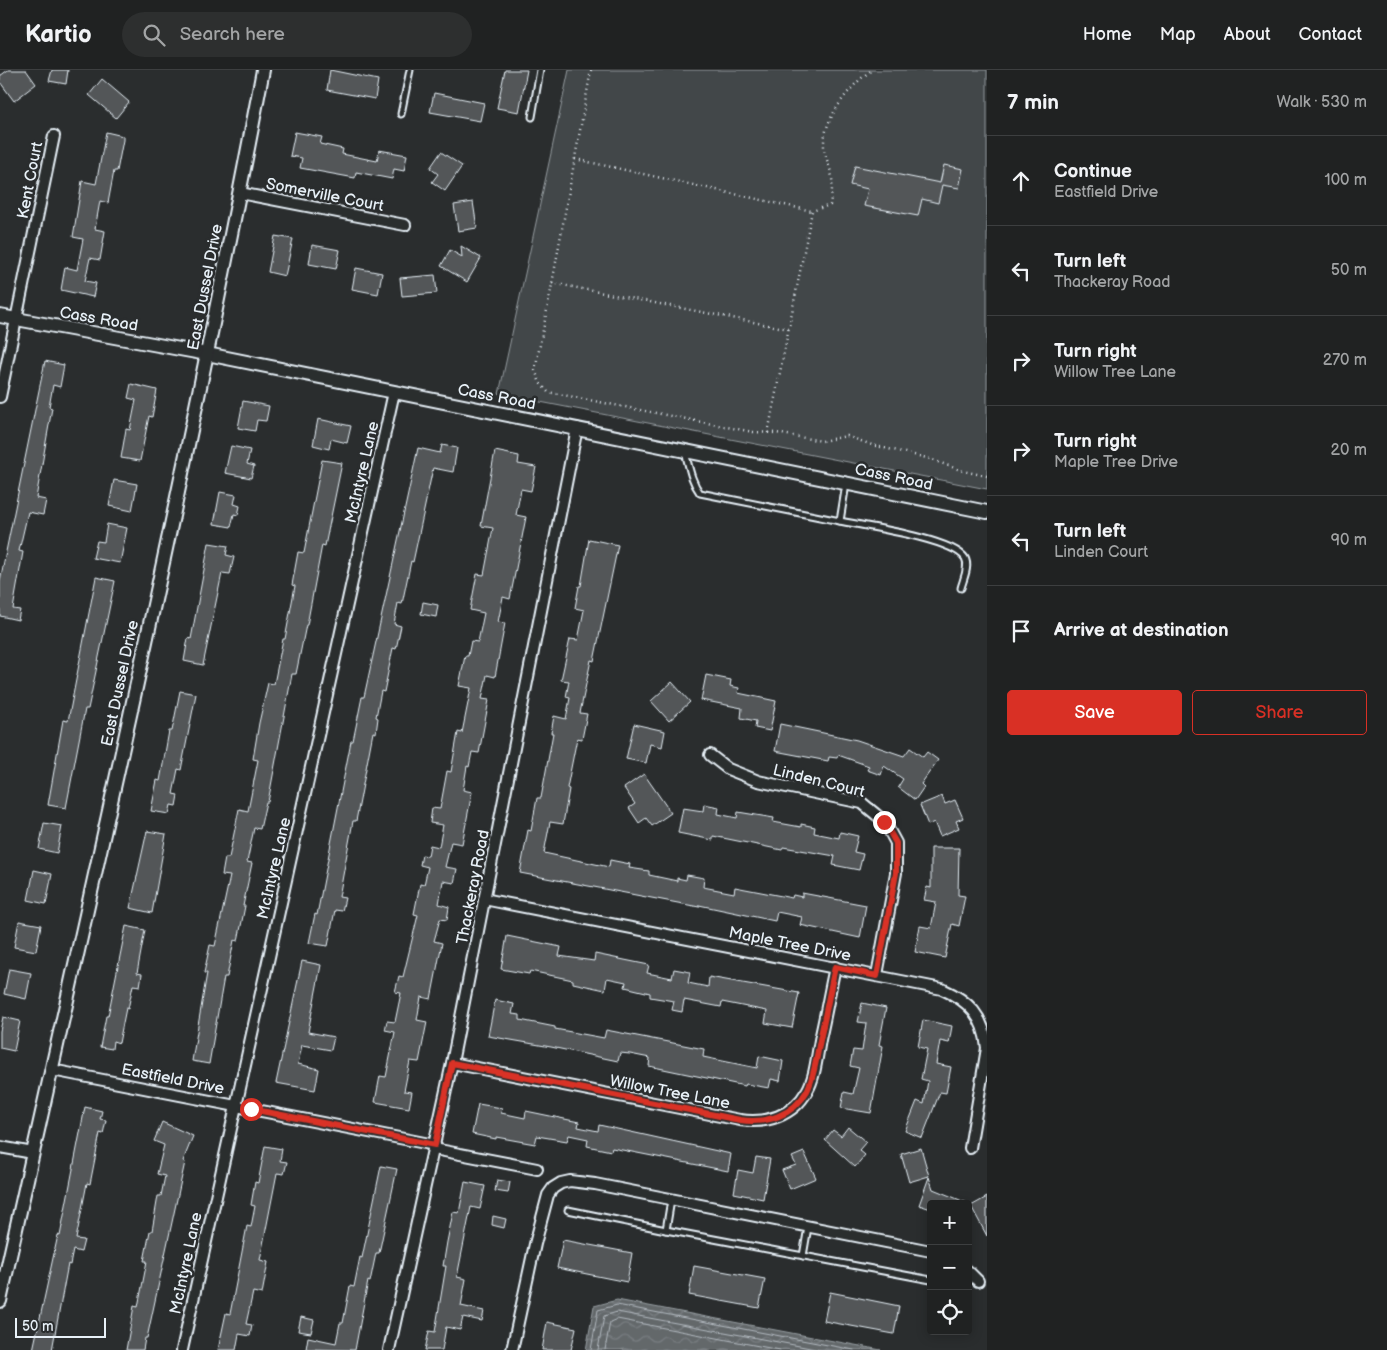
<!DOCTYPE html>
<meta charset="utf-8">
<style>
body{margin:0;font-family:"Balsamiq Sans",sans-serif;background:#2d2f2f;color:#f1f3f6}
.controls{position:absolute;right:15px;bottom:15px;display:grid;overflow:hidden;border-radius:5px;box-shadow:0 2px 12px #0003}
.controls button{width:45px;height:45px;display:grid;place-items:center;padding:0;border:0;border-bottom:1px solid #3d3f40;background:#202222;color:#f1f3f6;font:25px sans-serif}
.scale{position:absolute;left:15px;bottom:12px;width:91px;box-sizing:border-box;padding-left:5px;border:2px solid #e8f1f8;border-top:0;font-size:14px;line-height:18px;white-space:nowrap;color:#e8f1f8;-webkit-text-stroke:4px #2a2d2e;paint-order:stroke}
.stop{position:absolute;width:15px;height:15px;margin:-11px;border:4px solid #d93025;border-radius:50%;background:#fff}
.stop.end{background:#d93025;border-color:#fff;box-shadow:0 1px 5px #0008}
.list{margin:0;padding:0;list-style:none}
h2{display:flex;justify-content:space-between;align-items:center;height:65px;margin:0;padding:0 20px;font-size:21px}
h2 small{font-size:16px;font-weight:400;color:#a2a4a5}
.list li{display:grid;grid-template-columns:32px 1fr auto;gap:15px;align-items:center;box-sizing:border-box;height:90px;padding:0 20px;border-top:1px solid #3d3f40}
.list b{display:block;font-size:19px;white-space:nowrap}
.list p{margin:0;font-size:16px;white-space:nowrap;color:#a2a4a5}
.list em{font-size:16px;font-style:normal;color:#a2a4a5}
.actions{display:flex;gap:10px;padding:15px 20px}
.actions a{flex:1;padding:11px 0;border:1px solid #d93025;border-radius:5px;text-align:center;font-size:18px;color:#d93025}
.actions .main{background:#d93025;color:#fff}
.icon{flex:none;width:28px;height:28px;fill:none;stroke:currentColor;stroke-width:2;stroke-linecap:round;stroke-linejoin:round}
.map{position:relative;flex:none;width:987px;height:1280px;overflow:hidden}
header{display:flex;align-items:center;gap:30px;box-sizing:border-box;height:70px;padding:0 25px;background:#202222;border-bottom:1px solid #3d3f40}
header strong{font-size:24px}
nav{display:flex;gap:28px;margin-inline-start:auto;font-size:18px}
.search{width:350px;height:45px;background:#2d2f2f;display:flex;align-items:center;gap:12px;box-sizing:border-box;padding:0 18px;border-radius:28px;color:#a2a4a5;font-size:19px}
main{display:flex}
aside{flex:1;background:#202222}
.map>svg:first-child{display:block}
.park{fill:#424648;stroke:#959ca0}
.water{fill:url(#water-waves);stroke:#989fa3}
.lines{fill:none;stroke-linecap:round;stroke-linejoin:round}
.shore{stroke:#b3bac0;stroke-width:1}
.building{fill:#535759;stroke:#e8f1f8}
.service-casing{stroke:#e8f1f8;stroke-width:9}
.minor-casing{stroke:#e8f1f8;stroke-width:14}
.tertiary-casing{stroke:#e8f1f8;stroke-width:16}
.path{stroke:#e8f1f8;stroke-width:2.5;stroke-dasharray:1 4;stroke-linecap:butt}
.service{stroke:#2a2d2e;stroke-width:5}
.minor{stroke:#2a2d2e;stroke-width:10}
.tertiary{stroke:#2a2d2e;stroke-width:12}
.route{stroke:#d93025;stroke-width:6}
.labels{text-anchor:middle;stroke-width:5;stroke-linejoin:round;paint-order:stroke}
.street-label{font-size:16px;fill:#e8f1f8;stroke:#2a2d2e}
</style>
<header>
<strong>Kartio</strong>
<div class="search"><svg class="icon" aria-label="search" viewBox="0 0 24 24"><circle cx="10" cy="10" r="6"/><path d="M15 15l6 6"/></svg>Search here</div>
<nav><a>Home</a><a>Map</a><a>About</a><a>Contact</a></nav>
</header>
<main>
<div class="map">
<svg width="987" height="1280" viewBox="0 0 987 1280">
<defs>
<pattern id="water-waves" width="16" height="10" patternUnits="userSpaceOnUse" patternTransform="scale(1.25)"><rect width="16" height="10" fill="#63686b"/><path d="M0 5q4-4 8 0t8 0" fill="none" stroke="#797e81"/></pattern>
</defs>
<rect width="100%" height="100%" fill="#2a2d2e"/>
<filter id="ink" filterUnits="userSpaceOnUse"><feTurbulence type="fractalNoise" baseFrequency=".02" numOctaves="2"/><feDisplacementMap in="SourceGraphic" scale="10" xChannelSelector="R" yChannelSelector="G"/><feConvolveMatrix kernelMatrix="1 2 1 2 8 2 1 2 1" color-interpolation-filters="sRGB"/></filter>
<g filter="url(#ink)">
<!-- park -->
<path class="park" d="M 569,0 L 987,0 L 987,419 L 499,324 Z"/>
<!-- water -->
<path class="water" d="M 617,1230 L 881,1280 L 586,1280 L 594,1236 Z"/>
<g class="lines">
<!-- shore -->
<g class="shore">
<path d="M 591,1280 L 598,1240 L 617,1235 L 854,1280"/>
<path d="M 598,1280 L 604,1246 L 617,1242 L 821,1280"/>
<path d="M 605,1280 L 610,1252 L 617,1249 L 780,1280"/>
</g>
</g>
<!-- building -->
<g class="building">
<path d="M 8,0 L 26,0 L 36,14 L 14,31 L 0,12 L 0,6 Z"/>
<path d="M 52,0 L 68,0 L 66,14 L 49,11 Z"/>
<path d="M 330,0 L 378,10 L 375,29 L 327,20 Z"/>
<path d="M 505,0 L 527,0 L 519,42 L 497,38 Z"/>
<path d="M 102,9 L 129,32 L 116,48 L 89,25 Z"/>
<path d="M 434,23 L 484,33 L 480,51 L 430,42 Z"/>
<path d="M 106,62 L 123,66 L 123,70 L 117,101 L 114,101 L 108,133 L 100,131 L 95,159 L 105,161 L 100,190 L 90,188 L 85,211 L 96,213 L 93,227 L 61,220 L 65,197 L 77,200 L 83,169 L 73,167 L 82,111 L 96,114 Z"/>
<path d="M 295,62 L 322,67 L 320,74 L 343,79 L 342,84 L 377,91 L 379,80 L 407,85 L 404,101 L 394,99 L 392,109 L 356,102 L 355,108 L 300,98 L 302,88 L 290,86 Z"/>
<path d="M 441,82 L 462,96 L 445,121 L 432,112 L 438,104 L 430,98 Z"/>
<path d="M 944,95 L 963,99 L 959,118 L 942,115 L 938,133 L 922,129 L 918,146 L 864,136 L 868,119 L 850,115 L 855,96 L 940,113 Z"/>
<path d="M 473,132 L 477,158 L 458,161 L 454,135 Z"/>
<path d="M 275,166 L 293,169 L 285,206 L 268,202 Z"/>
<path d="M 312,175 L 340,180 L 336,199 L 309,194 Z"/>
<path d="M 461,176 L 481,188 L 467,212 L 441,196 L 450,180 L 462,187 Z"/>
<path d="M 356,198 L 382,203 L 378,224 L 352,219 Z"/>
<path d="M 435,205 L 437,223 L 402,226 L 400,208 Z"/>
<path d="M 45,291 L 64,295 L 60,317 L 53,315 L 49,337 L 52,338 L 36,428 L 46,430 L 43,445 L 28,442 L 19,481 L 23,482 L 13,539 L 20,540 L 18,550 L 0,546 L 0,511 Z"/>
<path d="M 131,314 L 157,320 L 152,347 L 149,346 L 140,391 L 121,388 L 126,359 L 130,360 L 136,330 L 128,328 Z"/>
<path d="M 243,331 L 269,336 L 266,351 L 257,350 L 255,361 L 238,358 Z"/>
<path d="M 318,349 L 351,356 L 347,373 L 331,369 L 329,379 L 313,375 Z"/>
<path d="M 442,375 L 457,378 L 453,402 L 433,398 L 413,492 L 411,491 L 402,534 L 398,533 L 394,554 L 401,556 L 396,579 L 393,578 L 384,622 L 381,621 L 376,647 L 378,648 L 376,663 L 373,662 L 356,751 L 353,751 L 339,827 L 345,828 L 342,841 L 335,840 L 328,876 L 309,873 L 315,844 L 317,845 L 351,671 L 353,671 L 362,627 L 364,627 L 418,378 L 440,383 Z"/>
<path d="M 231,376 L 250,380 L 247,394 L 254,396 L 251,408 L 225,403 Z"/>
<path d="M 495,381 L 519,386 L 518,394 L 536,397 L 531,421 L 521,419 L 516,445 L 526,447 L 510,529 L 503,527 L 498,552 L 505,553 L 495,607 L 487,605 L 482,629 L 489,630 L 479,683 L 472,682 L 469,697 L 467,696 L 463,720 L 472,722 L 462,774 L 451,772 L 445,797 L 457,799 L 454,813 L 443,811 L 439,834 L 449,837 L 447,850 L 440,849 L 434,871 L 442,873 L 431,929 L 421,927 L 417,950 L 427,952 L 419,992 L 410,991 L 404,1021 L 412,1022 L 409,1038 L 375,1032 L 380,1006 L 386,1007 L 395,962 L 385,960 L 387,951 L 395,952 L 401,923 L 395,922 L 399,906 L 403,907 L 418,845 L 414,844 L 420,814 L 424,815 L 428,797 L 420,795 L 422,785 L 428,786 L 430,775 L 439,777 L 443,755 L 430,753 L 432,738 L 440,739 L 447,701 L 451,702 L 458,662 L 462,663 L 471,618 L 459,616 L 465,586 L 468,586 L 471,571 L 478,572 L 484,543 L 470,540 L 477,504 L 484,505 L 493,458 L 481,456 Z"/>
<path d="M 322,390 L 342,393 L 325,476 L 322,475 L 307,555 L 306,555 L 296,604 L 292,604 L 268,732 L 266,732 L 260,759 L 254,758 L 247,792 L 252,793 L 243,836 L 245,836 L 238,871 L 234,870 L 227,907 L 224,907 L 209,994 L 192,991 L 207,903 L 204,903 L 210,875 L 215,876 L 230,806 L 222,805 L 225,788 L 229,788 L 239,739 L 248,741 L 258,690 L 253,689 L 259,653 L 268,613 L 274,614 L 283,569 L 285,569 L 295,516 L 292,515 L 298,482 L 304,483 Z"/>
<path d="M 114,410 L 137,414 L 132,441 L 109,436 Z"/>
<path d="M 220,422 L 236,425 L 234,434 L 240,436 L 238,445 L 234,444 L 231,457 L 214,454 Z"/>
<path d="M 107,454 L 127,458 L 120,493 L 93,488 L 97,471 L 104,472 Z"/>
<path d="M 589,469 L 618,475 L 594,591 L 591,590 L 580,643 L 587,644 L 582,669 L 577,668 L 567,718 L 569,719 L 563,754 L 550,752 L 544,783 L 609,797 L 610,790 L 630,794 L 629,798 L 649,801 L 649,805 L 677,811 L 677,808 L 686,810 L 687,805 L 704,808 L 703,817 L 734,823 L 735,817 L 792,828 L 793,825 L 802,827 L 802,823 L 866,835 L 860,868 L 800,855 L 802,847 L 777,842 L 775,851 L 699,835 L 699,837 L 520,803 L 528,760 L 531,761 L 537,728 L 541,728 L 553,663 L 551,663 L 554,646 L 566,649 L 570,628 L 566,627 L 569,611 L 561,610 L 570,569 L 578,570 L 584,540 L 575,538 L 579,516 L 581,516 Z"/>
<path d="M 209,473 L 228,476 L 226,485 L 234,487 L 230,504 L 222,503 L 203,595 L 184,591 L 188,568 L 191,569 Z"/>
<path d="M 96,507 L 115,511 L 88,639 L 85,639 L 66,738 L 48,735 L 63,650 L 68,651 Z"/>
<path d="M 423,532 L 438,535 L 436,547 L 421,544 Z"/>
<path d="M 706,605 L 731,610 L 730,616 L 739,618 L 738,623 L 776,631 L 770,661 L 755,658 L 756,651 L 741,648 L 742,638 L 701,630 Z"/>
<path d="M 672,612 L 690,632 L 669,651 L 651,631 Z"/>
<path d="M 180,621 L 196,624 L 181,700 L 178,699 L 173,724 L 178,725 L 176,736 L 171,735 L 169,744 L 151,741 L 157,710 L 160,711 L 169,661 L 172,661 Z"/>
<path d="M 634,654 L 665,661 L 662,677 L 650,674 L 646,693 L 626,689 Z"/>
<path d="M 780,654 L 857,670 L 904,686 L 910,678 L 923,687 L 927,682 L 938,690 L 921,714 L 924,717 L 915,730 L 898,717 L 903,709 L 884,696 L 881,705 L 867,700 L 869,696 L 838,685 L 837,688 L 829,687 L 828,691 L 775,681 Z"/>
<path d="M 644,704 L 671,743 L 652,756 L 646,748 L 639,753 L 629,738 L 635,734 L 624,718 Z"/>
<path d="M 942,726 L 945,734 L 955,730 L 963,748 L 956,751 L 959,758 L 940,766 L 934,752 L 928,755 L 920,735 Z"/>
<path d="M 704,734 L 719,737 L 718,744 L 737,748 L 738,742 L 774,748 L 773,752 L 801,757 L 801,754 L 815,757 L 814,763 L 839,768 L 840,762 L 858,766 L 854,782 L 863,784 L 859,800 L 833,795 L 835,786 L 783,777 L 782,780 L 713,766 L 713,770 L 678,763 L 683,738 L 703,741 Z"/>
<path d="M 44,753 L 62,756 L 57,783 L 39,779 Z"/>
<path d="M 147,761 L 166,764 L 152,843 L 130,838 Z"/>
<path d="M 931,778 L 959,778 L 958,825 L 965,826 L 959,856 L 952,854 L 945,888 L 915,882 L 920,856 L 931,858 L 936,832 L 924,830 L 927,817 L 931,818 Z"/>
<path d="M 34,800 L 52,804 L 46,834 L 28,830 Z"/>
<path d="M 19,851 L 41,855 L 36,881 L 14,877 Z"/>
<path d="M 126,856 L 145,860 L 137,903 L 142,904 L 140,916 L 133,915 L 128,939 L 126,938 L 119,973 L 113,971 L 112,979 L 100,977 L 106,946 L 108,946 Z"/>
<path d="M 507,866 L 561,877 L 559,886 L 594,891 L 595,884 L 649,895 L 647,903 L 672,908 L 674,899 L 690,902 L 688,913 L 708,917 L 709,907 L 799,923 L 792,958 L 765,953 L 767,941 L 722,932 L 721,937 L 684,930 L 682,942 L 672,940 L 674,931 L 650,927 L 650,923 L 625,917 L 626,912 L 607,908 L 605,920 L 573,913 L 573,910 L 530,901 L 529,904 L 501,899 Z"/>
<path d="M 302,891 L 321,895 L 308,962 L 334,967 L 331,980 L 302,975 L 298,994 L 319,999 L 315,1020 L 276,1013 Z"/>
<path d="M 9,899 L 31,903 L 26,929 L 4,924 Z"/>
<path d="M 495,930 L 514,934 L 512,944 L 520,945 L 520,950 L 555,957 L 555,959 L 604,968 L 606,960 L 704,979 L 703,987 L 757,998 L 759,986 L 783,991 L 780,1011 L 771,1009 L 769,1018 L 746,1014 L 745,1016 L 649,996 L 650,988 L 630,984 L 620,983 L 618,991 L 551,977 L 488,966 Z"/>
<path d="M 862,933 L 886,938 L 879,975 L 883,976 L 871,1043 L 841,1038 L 844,1022 L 853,1024 L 859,998 L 850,996 L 853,980 L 862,981 L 866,953 L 858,952 Z"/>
<path d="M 3,947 L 20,951 L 14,981 L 0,978 L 0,961 Z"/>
<path d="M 923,950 L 952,956 L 949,973 L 940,971 L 936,994 L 951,997 L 946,1023 L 940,1022 L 922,1068 L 905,1061 L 917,1031 L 924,1034 L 928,1011 L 921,1009 L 927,979 L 918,977 Z"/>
<path d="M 478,1034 L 502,1038 L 501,1043 L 525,1048 L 526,1041 L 579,1052 L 578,1057 L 598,1061 L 599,1055 L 731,1084 L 728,1101 L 612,1078 L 611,1081 L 587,1076 L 588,1069 L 569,1065 L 567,1071 L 537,1066 L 535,1074 L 496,1067 L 496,1069 L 472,1064 Z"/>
<path d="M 85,1037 L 102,1041 L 100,1049 L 106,1050 L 103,1064 L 100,1063 L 90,1114 L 87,1113 L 76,1169 L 84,1170 L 81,1182 L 73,1180 L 70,1195 L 68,1194 L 52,1280 L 33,1280 L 58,1165 L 60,1166 Z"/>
<path d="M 162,1052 L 193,1066 L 183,1091 L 185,1092 L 147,1268 L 145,1268 L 143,1280 L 126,1280 L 134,1236 L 138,1237 L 147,1191 L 144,1191 L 150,1161 L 152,1161 L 158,1126 L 161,1126 L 165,1106 L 157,1104 L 164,1075 L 154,1071 Z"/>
<path d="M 848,1057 L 866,1072 L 859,1080 L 865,1085 L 855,1097 L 825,1070 L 833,1060 L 841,1066 Z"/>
<path d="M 265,1076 L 282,1079 L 280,1091 L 287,1092 L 284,1104 L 277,1103 L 260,1190 L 268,1192 L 262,1224 L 253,1222 L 246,1254 L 252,1255 L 250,1266 L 239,1264 L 236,1280 L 218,1280 L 226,1243 L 230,1244 L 247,1156 L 251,1157 L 255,1136 L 251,1135 L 255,1112 L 258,1113 Z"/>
<path d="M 921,1078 L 929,1106 L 909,1112 L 901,1084 Z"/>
<path d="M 804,1082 L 816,1108 L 790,1119 L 782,1100 L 796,1095 L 792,1087 Z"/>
<path d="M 756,1087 L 770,1089 L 763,1129 L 734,1123 L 738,1100 L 753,1103 Z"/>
<path d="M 381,1096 L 397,1099 L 379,1183 L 376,1183 L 370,1212 L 368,1211 L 355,1280 L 306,1279 L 308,1267 L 336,1273 L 340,1253 L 343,1253 L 350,1216 L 354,1217 L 360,1187 L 362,1188 Z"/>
<path d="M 929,1107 L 933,1119 L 970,1134 L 931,1134 L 931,1139 L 919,1135 Z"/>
<path d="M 497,1110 L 510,1112 L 508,1123 L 495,1121 Z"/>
<path d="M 465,1112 L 485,1116 L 480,1139 L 471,1137 L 457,1207 L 466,1209 L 461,1236 L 484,1241 L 482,1251 L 463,1247 L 460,1260 L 446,1257 L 442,1280 L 425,1280 L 429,1261 L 435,1262 L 446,1196 L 443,1196 L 447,1172 L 453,1142 L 459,1143 Z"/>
<path d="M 987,1127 L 987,1166 L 971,1136 Z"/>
<path d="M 493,1146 L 506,1149 L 504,1158 L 492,1155 Z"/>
<path d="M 563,1170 L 632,1183 L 627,1212 L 557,1198 Z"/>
<path d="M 694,1196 L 765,1209 L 759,1238 L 689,1225 Z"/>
<path d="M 830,1222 L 899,1236 L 894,1264 L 824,1251 Z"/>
<path d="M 301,1247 L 314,1250 L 311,1263 L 298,1261 Z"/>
<path d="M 547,1252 L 576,1258 L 571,1280 L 542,1280 Z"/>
</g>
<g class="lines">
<defs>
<g id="service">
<path d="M 401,44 L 410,0"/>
<path d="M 532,47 L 540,0"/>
<path d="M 685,382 C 689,396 691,411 700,423 L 840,451 L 846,414"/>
<path d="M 840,451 C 864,456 953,469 965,488 C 970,496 963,510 961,518"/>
<path d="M 671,1130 L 666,1160 L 931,1210"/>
<path d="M 568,1140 L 666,1160"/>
<path d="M 803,1186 L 808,1157"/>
</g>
<g id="minor">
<path d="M 240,123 L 405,155"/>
<path d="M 0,327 L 54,66"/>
<path d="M 710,685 L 728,699 L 758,711 L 862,733 L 884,751 L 896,773 L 896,803 L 877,905"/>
<path d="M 484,829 L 942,919 C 969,931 984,946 987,978 L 970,1078"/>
<path d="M 452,993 L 740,1050 C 766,1054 793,1046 807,1021 C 816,1006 817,983 821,965 C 826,943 830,920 835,897"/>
<path d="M 52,1000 L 435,1075"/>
<path d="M 0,1077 L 33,1083"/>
<path d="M 434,1079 L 537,1099"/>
<path d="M 968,1201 L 978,1211"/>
<path d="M 182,1280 L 394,322"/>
<path d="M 389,1280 L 452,993 L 577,358"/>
<path d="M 512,1280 L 535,1174 L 548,1125 L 553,1118 L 561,1113 L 570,1111 L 595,1114 L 931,1181"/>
</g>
<g id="tertiary">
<path d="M 0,246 L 207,284 L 987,442"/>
<path d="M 0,1231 C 91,821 185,412 263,0"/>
</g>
</defs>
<!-- service casing -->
<use href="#service" class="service-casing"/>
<!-- minor casing -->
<use href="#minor" class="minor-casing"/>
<!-- tertiary casing -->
<use href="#tertiary" class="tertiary-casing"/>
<!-- path -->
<g class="path">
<path d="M 591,0 L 550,225 L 535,300 L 540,313 L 548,322 L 753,362 L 776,363 L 822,371 L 847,366 L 872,375 L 927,388 L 963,401 L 987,406"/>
<path d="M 575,89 L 812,141"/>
<path d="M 552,213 L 789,259"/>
<path d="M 768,363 L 812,141 L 830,135 C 831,127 833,117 832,108 C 831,98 825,88 824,77 C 822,50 851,14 872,0"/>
</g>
<!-- service -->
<use href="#service" class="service"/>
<!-- minor -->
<use href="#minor" class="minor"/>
<!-- tertiary -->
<use href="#tertiary" class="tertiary"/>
</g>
</g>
<g class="lines" filter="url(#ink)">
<!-- route -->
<path class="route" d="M 251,1039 L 435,1075 L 452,993 L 740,1050 C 766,1054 793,1046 807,1021 C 815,1005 817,983 821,965 C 826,943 830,920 835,897 L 877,906 L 896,803 L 896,773 L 884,752"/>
</g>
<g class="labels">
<!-- street labels -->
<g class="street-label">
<text transform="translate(29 110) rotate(-79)" y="6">Kent Court</text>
<text transform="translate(325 124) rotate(11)" y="6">Somerville Court</text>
<text transform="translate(204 217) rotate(-79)" y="6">East Dussel Drive</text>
<text transform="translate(99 248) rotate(10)" y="6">Cass Road</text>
<text transform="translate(497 326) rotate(11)" y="6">Cass Road</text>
<text transform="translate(361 402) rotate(-77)" y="6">McIntyre Lane</text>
<text transform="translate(894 406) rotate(12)" y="6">Cass Road</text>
<text transform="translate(119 613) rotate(-78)" y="6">East Dussel Drive</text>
<text transform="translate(819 710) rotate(14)" y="6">Linden Court</text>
<text transform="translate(273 798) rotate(-77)" y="6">McIntyre Lane</text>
<text transform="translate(472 817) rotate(-79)" y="6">Thackeray Road</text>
<text transform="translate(790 873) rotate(11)" y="6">Maple Tree Drive</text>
<text transform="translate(173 1008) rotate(11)" y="6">Eastfield Drive</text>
<text transform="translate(670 1021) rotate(11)" y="6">Willow Tree Lane</text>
<text transform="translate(185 1193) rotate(-78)" y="6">McIntyre Lane</text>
</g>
</g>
</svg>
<div class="controls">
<button>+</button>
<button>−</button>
<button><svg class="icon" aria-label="locate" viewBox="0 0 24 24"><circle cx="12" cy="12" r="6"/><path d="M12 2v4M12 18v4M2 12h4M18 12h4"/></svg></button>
</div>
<div class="scale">50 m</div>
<div class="stop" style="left:251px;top:1039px"></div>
<div class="stop end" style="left:884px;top:752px"></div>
</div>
<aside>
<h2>7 min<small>Walk · 530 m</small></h2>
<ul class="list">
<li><svg class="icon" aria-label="ahead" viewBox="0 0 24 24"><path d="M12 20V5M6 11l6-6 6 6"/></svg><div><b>Continue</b><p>Eastfield Drive</p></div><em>100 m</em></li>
<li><svg class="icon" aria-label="left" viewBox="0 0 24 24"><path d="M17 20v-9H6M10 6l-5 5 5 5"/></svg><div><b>Turn left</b><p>Thackeray Road</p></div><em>50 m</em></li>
<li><svg class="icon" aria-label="right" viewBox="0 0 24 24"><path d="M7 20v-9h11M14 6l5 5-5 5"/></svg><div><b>Turn right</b><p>Willow Tree Lane</p></div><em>270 m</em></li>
<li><svg class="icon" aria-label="right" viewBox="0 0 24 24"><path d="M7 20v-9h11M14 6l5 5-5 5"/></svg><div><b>Turn right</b><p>Maple Tree Drive</p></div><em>20 m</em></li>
<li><svg class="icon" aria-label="left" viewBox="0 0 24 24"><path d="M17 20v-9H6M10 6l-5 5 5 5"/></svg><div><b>Turn left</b><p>Linden Court</p></div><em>90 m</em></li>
<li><svg class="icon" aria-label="arrive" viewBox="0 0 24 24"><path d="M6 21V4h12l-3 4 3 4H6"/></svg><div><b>Arrive at destination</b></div></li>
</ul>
<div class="actions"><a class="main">Save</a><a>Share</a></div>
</aside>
</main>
